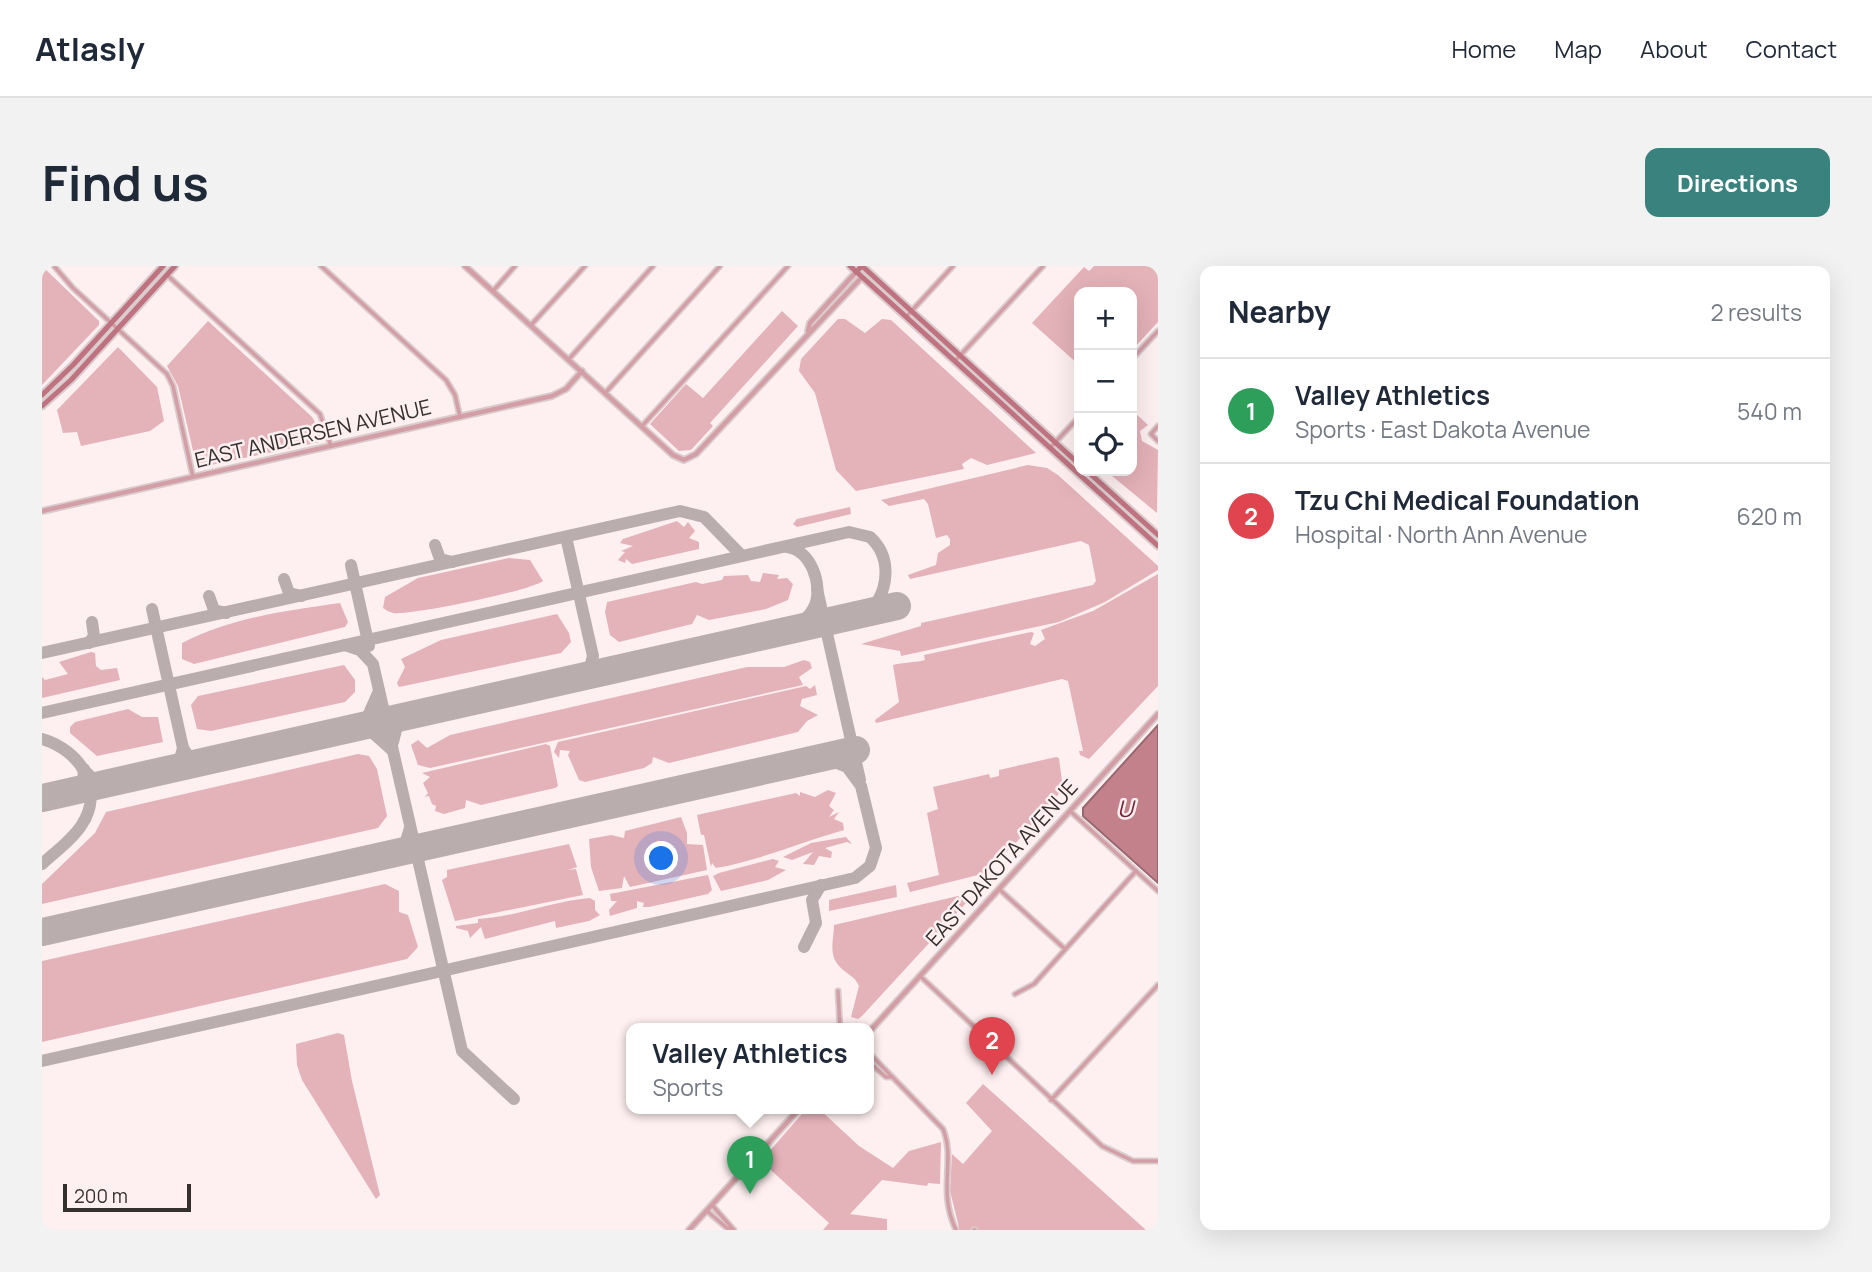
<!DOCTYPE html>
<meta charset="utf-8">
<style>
body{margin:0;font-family:Manrope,sans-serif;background:#f2f2f3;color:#1f2937}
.controls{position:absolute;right:21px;top:21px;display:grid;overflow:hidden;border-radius:14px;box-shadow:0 7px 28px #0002}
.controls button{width:63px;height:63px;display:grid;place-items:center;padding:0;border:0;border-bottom:2px solid #e0e1e3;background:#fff;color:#1f2937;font:35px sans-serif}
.scale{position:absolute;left:21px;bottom:18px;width:128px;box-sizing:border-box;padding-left:7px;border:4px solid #362f30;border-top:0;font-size:19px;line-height:24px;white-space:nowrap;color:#362f30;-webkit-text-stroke:5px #feeff0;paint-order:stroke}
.you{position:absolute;left:620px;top:593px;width:24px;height:24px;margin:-18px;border:5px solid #fff;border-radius:50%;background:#1a73e8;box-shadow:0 0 0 10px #1a73e833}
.badge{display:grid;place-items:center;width:46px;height:46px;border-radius:50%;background:#3a827d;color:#fff;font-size:23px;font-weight:700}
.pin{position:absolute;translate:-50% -58px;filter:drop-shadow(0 2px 4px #0008)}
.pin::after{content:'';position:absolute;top:37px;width:24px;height:21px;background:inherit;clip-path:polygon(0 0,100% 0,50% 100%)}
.popup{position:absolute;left:584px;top:757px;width:248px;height:91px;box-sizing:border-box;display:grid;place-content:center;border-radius:14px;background:#fff;filter:drop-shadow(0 2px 5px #0005);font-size:23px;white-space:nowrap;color:#747a83}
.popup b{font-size:26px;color:#1f2937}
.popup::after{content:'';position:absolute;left:50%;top:100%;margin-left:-14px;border:14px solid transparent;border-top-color:#fff}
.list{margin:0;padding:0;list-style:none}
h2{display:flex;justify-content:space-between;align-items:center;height:91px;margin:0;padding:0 28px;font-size:30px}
h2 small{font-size:23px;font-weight:400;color:#747a83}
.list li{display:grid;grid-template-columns:46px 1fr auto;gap:21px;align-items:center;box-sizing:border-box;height:105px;padding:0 28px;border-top:2px solid #e0e1e3}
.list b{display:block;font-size:26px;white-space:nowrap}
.list p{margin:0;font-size:23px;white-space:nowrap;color:#747a83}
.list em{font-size:23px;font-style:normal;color:#747a83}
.icon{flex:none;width:38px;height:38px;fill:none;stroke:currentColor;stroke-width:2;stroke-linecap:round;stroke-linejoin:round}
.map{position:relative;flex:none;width:1116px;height:964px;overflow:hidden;border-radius:14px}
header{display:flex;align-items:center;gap:42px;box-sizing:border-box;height:98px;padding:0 35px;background:#fff;border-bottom:2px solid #e0e1e3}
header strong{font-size:33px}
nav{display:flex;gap:38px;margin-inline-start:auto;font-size:24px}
.intro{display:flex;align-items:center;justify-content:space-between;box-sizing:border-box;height:168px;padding:0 42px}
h1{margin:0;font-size:49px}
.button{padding:18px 32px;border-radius:14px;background:#3a827d;color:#fff;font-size:24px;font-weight:700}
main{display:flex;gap:42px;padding:0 42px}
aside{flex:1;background:#fff;border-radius:14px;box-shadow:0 7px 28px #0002}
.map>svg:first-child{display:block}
.green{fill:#e4b2b9}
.water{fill:#c2818b;stroke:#986870;stroke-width:2}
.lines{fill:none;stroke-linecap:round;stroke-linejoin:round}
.taxiway{stroke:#b9adae;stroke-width:12}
.runway{stroke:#b9adae;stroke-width:28}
.minor-casing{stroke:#dacccd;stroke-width:7}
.tertiary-casing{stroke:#dacccd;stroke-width:8}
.secondary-casing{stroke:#dacccd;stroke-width:9}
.minor{stroke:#d39ea5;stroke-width:3.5}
.tertiary{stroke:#d39ea5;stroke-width:4.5}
.secondary{stroke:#bf7380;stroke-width:5}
.labels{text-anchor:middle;stroke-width:5;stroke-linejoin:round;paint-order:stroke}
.street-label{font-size:21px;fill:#362f30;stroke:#feeff0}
.water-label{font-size:23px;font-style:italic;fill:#752539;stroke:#feeff0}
</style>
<header>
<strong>Atlasly</strong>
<nav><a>Home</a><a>Map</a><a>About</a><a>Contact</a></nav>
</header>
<div class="intro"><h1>Find us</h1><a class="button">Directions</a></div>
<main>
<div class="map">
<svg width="1116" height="964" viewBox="0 0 1116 964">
<rect width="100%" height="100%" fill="#feeff0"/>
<!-- green -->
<g class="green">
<path d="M 0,0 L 57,55 L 57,59 L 0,119 Z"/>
<path d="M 1052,0 L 1116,0 L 1116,56 L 1090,84 L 1090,26 L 1037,26 L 1037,99 L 990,57 L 1042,1 L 1047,5 Z"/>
<path d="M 740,45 L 756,60 L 668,157 L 671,160 L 649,184 L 637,185 L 608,158 L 644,118 L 661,132 Z"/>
<path d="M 796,53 L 803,53 L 823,67 L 840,53 L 849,54 L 994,187 L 945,199 L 929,192 L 920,198 L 922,203 L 814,225 L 794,204 L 773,127 L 757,105 L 759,93 Z"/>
<path d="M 166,55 L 270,151 L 278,165 L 278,176 L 155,202 L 136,120 L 125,100 Z"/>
<path d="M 76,81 L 115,121 L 122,155 L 108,165 L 39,180 L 35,166 L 21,167 L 15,144 Z"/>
<path d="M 1090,144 L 1106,159 L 1098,165 L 1100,175 L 1116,184 L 1115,247 L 1064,205 L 1090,205 Z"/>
<path d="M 986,199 L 1005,202 L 1016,209 L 1116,300 L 1116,304 L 1063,336 L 1017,356 L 859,390 L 858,385 L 819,378 L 879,360 L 879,357 L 1051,319 L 1054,315 L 1047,279 L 1039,275 L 868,313 L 866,309 L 894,299 L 896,287 L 908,279 L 908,273 L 905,269 L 894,272 L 886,238 L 882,233 L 847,240 L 839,234 Z"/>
<path d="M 808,241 L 809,248 L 755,261 L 751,258 L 755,253 Z"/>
<path d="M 635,255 L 642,261 L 646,256 L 653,265 L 647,272 L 657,276 L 657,283 L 590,298 L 584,293 L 583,297 L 576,294 L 583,286 L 579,285 L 591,280 L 578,277 L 581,273 Z"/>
<path d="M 467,292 L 488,294 L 501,315 C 488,325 366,350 351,347 C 347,346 344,344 341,342 L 343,331 L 376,312 Z"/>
<path d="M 721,307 L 737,309 L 735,313 L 745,312 L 751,318 L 746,334 L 724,343 L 667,354 L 655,349 L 650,358 L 577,376 L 568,369 L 563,346 L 565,336 L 654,316 L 660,318 L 680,314 L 682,310 L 706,309 L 709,315 L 718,316 Z"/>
<path d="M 1116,308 L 1116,420 L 1047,493 L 1038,489 L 1037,485 L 1041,485 L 1026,415 L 1020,413 L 834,457 L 833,454 L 857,436 L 851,399 C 862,396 872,397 883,394 L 882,389 L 989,366 L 992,367 L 988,378 L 993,380 L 1003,373 L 999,364 L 1051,345 Z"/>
<path d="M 298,337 L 306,356 L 303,361 L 152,398 L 140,393 L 140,377 C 191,351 243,345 298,337 Z"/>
<path d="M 515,348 L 527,367 L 529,376 L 519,387 L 357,421 L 355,417 L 363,401 L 359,393 L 399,374 Z"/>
<path d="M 49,386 L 53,387 L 54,400 L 59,404 L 75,402 L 78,414 L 0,432 L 0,411 L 3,414 L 26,408 L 17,396 Z"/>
<path d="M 762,394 L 768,396 L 770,402 L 757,411 L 761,419 L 388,502 L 376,499 L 369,479 L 376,474 L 385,482 L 408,469 L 486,451 L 705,401 L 742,401 Z"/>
<path d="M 302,399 L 313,414 L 313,426 L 303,436 L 169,465 L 155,463 L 149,439 L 156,430 Z"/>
<path d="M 773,419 L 775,429 L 760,433 L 758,440 L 776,449 L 765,455 L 756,466 L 627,497 L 611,491 L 610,497 L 602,502 L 543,516 L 537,514 L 526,489 L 528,485 L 518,484 L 517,492 L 512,486 L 516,476 L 764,420 L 768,423 Z"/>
<path d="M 86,443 L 100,451 L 116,451 L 121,476 L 55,490 L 28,467 L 28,461 L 33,456 Z"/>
<path d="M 504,478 L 508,480 L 516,520 L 513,522 L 439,539 L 424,534 L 423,542 L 402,548 L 393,545 L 394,540 L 390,538 L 387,530 L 383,531 L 386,527 L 381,517 L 388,511 L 380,507 Z"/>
<path d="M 316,488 L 327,490 L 335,503 L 345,550 L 336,562 L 0,638 L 0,618 L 53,567 L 64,546 Z"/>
<path d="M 1014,491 L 1017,492 L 1021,523 L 973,578 L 940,608 L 868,626 L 865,617 L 897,609 L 885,547 L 896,543 L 891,521 L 947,508 L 948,512 L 957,510 L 957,504 Z"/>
<path d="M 786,524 L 794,527 L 787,540 L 792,544 L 787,551 L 797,546 L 792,553 L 801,557 L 802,564 C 759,576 719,594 674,602 L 670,597 L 669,601 L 662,569 L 659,569 L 655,549 L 754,527 L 758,530 L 758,526 L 773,531 Z"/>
<path d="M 639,551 L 645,567 L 645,578 L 661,579 L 665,604 L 588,621 L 582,610 L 580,622 L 557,625 L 549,601 L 547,573 L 569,569 L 582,572 L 583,565 Z"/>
<path d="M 804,571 L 810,578 L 805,576 L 783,582 L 790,586 L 789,592 L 777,590 L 772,599 L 761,598 L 771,586 L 750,594 L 741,591 L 769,577 Z"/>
<path d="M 527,578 L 535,601 L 526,604 L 534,603 L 541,629 L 413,655 L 400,614 L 405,611 L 405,604 Z"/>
<path d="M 731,593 L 737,595 L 733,601 L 744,604 L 726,614 L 679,625 L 671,610 L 677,607 Z"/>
<path d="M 666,609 L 670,624 L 666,628 L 607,641 L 601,641 L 602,637 L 595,635 L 595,642 L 568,650 L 567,644 L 575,635 L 569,635 L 568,628 Z"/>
<path d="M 343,618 L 357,625 L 357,646 L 366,649 L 376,681 L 365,693 L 0,776 L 0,695 Z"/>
<path d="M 854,619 L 855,631 L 787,645 L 787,634 Z"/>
<path d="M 916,630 L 925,632 L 923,638 L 820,750 L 816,753 L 809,751 L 817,720 C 812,709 804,708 797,700 C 786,688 792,672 792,659 Z"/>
<path d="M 548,632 L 553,635 L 553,644 L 558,649 L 547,655 L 514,662 L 513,655 L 443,673 L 439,661 L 428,672 L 426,665 L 414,662 L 414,660 L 436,657 L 436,653 C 475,651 510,635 548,632 Z"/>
<path d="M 296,767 L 302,769 L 310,815 L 338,929 L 334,933 L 260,814 L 255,799 L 254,778 Z"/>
<path d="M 941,818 L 1104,964 L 913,964 L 917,961 L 908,925 L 910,888 L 921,898 L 950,865 L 924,837 Z"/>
<path d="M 765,842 L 776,842 L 817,880 L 851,902 L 867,885 L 899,876 L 898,918 L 886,917 L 885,920 L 840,914 L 808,948 L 845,953 L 845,964 L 781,964 L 787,957 L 719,895 Z"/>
</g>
<!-- water -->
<path class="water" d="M 1116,459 L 1116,617 L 1041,550 L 1041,542 Z"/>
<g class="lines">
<!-- taxiway -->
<g class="taxiway">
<path d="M 524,271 L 551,390 L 548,402 L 536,412"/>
<path d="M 393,279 L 398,293 L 410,296"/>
<path d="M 309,299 L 327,380"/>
<path d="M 242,313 L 247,327 L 259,330"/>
<path d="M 775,323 L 818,514"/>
<path d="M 167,330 L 172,344 L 184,347"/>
<path d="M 110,343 L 141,482 L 138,493 L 126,504"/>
<path d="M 745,365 C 756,359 768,352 773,339 C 781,319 769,284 745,281"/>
<path d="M 47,377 L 52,370 L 50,356"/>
<path d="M 303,379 L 318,384 L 331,398 L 420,785 L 472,833"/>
<path d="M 0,387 L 638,245 L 662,251 L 700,290"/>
<path d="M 0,447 L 807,266 L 828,271 C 851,292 847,328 825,347"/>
<path d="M 310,462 L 330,466 L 350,484"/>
<path d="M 310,462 L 326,450 L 337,425"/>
<path d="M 0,473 C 38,484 64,523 39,560 C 29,575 13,586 0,598"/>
<path d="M 351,476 L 355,460 L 369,449"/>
<path d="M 141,482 L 147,491 L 162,496"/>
<path d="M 44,506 L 51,513 L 65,518"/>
<path d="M 25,527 L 41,515 L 42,503"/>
<path d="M 349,589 L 364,575 L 368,562"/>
<path d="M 762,681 L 774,657 L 770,634 L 779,619"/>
<path d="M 0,795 L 813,612 L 828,600 L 834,582 L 819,520 L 805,501 L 782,492"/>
</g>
<!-- runway -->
<g class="runway">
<path d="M 0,532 L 855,340"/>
<path d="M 0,666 L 814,484"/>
</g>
<defs>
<g id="minor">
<path d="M 12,0 L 31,22 L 125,108 L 131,120 L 151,211"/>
<path d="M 279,0 L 404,114 L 413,129 L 418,151"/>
<path d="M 125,9 L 278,148 L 289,180"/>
<path d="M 451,25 L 473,0"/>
<path d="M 864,51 L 911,0"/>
<path d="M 489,59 L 543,0"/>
<path d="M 527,93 L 611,0"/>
<path d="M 1090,93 L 1116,65"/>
<path d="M 913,95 L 1001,0"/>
<path d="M 564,126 L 678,0"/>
<path d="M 600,160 L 746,0"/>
<path d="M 1116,160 L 1109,168 L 1116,175"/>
<path d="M 1008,182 L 1037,151"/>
<path d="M 1028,545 L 1116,625"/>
<path d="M 957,623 L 1023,683"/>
<path d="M 878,710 L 1060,880 L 1091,895 L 1116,895"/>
<path d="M 796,725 L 798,762"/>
<path d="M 973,728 L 992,718 L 1094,605"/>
<path d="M 827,787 L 901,863 C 914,895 895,924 914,964"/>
<path d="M 827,796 L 844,811 L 849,811"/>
<path d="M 1009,834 L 1116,719"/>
<path d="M 670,939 L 691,963"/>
<path d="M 665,945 L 685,962 L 692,964"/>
<path d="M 932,964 L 933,964"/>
</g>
<g id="tertiary">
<path d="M 423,0 L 631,189 L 642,194 L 654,188 L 820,11"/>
<path d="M 766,65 L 768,57 L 814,6"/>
<path d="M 0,245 L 510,130 L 524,123 L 540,105"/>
<path d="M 827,766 L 1116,448"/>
<path d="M 647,964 L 758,842"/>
</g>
<g id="secondary">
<path d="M 808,0 L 1116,280"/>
<path d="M 814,6 L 820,0 L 1037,198"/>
<path d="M 0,129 L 31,99 L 121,0"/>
<path d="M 0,140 L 29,114 L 133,0"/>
<path d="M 1045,205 L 1116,269"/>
</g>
</defs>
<!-- minor casing -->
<use href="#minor" class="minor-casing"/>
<!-- tertiary casing -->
<use href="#tertiary" class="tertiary-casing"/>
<!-- secondary casing -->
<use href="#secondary" class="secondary-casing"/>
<!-- minor -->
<use href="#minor" class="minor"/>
<!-- tertiary -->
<use href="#tertiary" class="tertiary"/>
<!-- secondary -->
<use href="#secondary" class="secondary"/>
</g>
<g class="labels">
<!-- street labels -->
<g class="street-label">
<text transform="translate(271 168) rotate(-13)" y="7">EAST ANDERSEN AVENUE</text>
<text transform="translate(960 597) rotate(-48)" y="7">EAST DAKOTA AVENUE</text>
</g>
<!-- water labels -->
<g class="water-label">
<text x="1083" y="551">U</text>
</g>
</g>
</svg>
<div class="controls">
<button>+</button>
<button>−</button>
<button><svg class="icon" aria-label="locate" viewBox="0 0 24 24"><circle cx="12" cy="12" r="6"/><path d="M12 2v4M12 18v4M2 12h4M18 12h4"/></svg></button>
</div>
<div class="scale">200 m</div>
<div class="you"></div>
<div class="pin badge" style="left:708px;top:928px;background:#2e9e5b">1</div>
<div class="popup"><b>Valley Athletics</b>Sports</div>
<div class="pin badge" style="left:950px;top:809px;background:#e0444e">2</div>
</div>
<aside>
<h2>Nearby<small>2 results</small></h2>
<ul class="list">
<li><span class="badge" style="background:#2e9e5b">1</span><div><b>Valley Athletics</b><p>Sports · East Dakota Avenue</p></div><em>540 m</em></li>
<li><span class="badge" style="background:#e0444e">2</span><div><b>Tzu Chi Medical Foundation</b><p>Hospital · North Ann Avenue</p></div><em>620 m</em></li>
</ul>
</aside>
</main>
